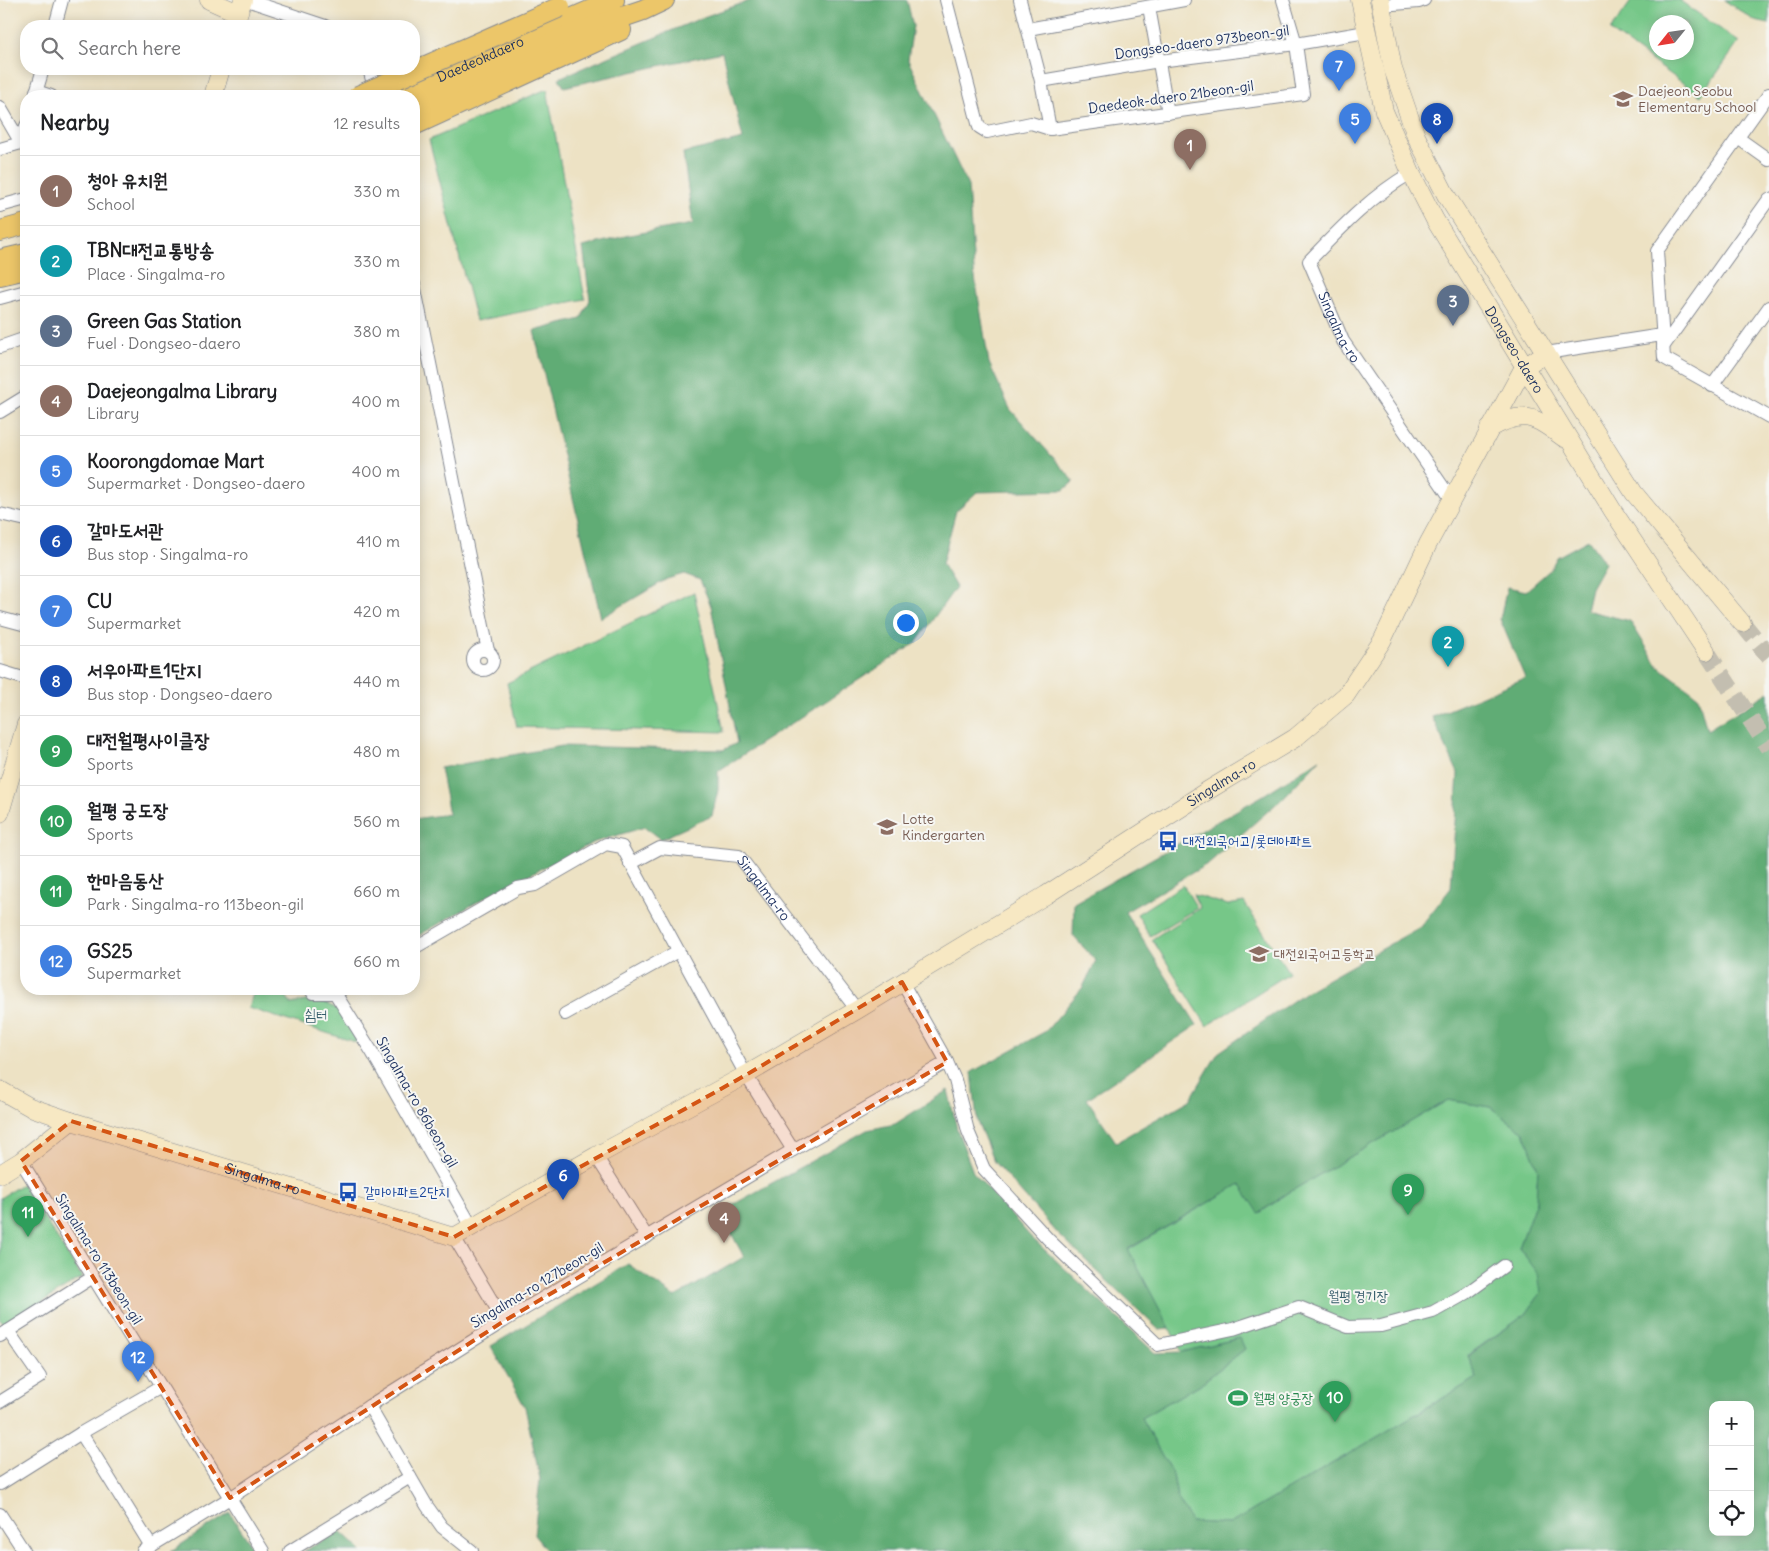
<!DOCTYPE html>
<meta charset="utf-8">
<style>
body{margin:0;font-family:Delius,"Poor Story",sans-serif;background:#f2f2f2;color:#202124}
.controls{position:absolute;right:15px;bottom:15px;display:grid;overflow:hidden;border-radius:10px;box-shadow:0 2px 12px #0003}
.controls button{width:45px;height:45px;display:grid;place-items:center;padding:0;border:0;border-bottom:1px solid #e0e0e0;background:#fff;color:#202124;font:25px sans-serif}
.compass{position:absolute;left:1649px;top:15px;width:45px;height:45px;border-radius:50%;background:#fff;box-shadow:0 2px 12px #0003;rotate:240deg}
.you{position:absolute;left:905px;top:622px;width:18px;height:18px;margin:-12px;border:4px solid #fff;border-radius:50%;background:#1a73e8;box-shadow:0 0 0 8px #1a73e833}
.badge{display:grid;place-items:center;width:32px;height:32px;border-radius:50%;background:#0b8043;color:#fff;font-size:16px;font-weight:700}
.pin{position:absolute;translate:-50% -41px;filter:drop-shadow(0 1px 2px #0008)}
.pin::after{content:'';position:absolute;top:26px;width:18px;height:15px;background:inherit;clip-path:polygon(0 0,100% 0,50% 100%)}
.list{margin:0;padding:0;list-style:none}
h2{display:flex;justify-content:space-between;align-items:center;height:65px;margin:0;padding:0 20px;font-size:21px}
h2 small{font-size:16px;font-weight:400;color:#757577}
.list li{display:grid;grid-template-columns:32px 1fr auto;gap:15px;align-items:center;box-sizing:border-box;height:70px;padding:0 20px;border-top:1px solid #e0e0e0}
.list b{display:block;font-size:19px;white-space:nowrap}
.list p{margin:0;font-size:16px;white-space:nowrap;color:#757577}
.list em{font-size:16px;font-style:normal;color:#757577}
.icon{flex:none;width:28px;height:28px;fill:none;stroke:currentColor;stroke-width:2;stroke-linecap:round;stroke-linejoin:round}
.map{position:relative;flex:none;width:1769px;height:1551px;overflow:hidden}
.search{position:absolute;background:#fff;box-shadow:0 2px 12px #0003;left:20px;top:20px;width:400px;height:55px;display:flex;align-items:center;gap:12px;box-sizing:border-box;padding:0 18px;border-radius:20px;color:#757577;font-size:19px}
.panel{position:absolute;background:#fff;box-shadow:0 2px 12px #0003;left:20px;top:90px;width:400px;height:905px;border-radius:20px}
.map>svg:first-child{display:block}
.green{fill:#76c788;stroke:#487b73;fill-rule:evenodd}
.forest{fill:#60ac74;stroke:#3e6e69;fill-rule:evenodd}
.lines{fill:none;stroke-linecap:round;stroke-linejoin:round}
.secondary-tunnel{stroke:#c3beb0;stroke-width:18;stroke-dasharray:18 9;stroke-linecap:butt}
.street-casing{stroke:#848891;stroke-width:14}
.secondary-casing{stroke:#848891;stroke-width:19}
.primary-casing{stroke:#848891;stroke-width:22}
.street{stroke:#fff;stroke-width:12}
.secondary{stroke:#f7e8c3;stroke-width:18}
.primary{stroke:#ecc669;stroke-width:20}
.primary-bridge-casing{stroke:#848891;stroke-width:22;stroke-linecap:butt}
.primary-bridge{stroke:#ecc669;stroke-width:20}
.marked{fill:#d45514;fill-opacity:0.2;stroke:#d45514;stroke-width:4;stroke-dasharray:10 6;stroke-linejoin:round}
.labels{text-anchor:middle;stroke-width:4;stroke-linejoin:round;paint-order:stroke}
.street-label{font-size:14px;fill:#1b2f5e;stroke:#f6f6f2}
.education-label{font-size:14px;fill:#785e54;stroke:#f6f6f2;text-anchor:start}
.transit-label{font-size:14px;fill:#164399;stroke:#f6f6f2;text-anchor:start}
.park-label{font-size:14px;fill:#365d6b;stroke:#f6f6f2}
.leisure-label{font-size:14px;fill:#27864d;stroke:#f6f6f2;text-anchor:start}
</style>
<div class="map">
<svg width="1769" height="1551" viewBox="0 0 1769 1551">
<rect width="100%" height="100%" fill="#f6f6f2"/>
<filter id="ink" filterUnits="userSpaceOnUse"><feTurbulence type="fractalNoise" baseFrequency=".02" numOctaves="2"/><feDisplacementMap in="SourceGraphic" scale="10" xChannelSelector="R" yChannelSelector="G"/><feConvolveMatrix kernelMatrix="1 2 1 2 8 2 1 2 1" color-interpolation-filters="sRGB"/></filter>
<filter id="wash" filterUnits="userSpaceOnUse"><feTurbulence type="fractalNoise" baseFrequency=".0096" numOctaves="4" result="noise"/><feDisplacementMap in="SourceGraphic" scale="20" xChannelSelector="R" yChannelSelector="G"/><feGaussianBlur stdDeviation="1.12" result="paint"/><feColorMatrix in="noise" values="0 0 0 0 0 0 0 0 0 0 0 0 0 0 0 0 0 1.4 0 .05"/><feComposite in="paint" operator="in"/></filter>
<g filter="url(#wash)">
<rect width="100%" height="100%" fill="#ede2c4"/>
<!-- green -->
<g class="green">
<path d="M 1632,0 L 1679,0 L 1739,42 L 1701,96 L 1610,31 ZM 1656,22 L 1686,22 L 1686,52 L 1656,52 Z"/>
<path d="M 1724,0 L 1769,0 L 1769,24 L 1755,21 Z"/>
<path d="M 547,89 L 585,299 L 476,321 L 429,140 Z"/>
<path d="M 694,592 L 724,732 L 517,727 L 507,683 Z"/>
<path d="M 1183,885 L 1197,908 L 1150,936 L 1137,914 Z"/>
<path d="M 1193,895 L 1198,896 L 1228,905 L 1244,902 L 1289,973 L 1207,1026 L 1152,939 L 1200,908 Z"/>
<path d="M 255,989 L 282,989 L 291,1004 L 315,999 L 340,1010 L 358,1043 L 248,1008 Z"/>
<path d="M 1448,1100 L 1490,1107 L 1524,1132 L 1538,1168 L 1536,1201 L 1519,1248 L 1539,1273 L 1541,1293 L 1526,1314 L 1468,1355 L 1477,1378 L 1230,1524 L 1191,1522 L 1177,1497 L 1173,1475 L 1141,1418 L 1199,1385 L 1245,1349 L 1239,1338 L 1182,1352 L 1128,1250 L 1240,1184 L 1260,1213 L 1288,1193 Z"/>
<path d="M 22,1184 L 82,1277 L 5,1326 L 0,1319 L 0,1198 Z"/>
</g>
<!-- forest -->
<g class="forest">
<path d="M 752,0 L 907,0 L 913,26 L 908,60 L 968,186 L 974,271 L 989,363 L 1010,409 L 1074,481 L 1064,490 L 977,492 L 956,511 L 942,564 L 956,587 L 916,643 L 718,771 L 718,790 L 712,816 L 661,839 L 645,827 L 595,842 L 504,887 L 414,938 L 414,819 L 449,814 L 440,768 L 562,746 L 723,750 L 737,743 L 711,606 L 700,580 L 684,574 L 667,579 L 601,618 L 534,331 L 581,319 L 590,300 L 583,247 L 629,235 L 693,224 L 683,153 L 743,139 L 722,52 L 564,87 L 559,78 L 706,16 Z"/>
<path d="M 1588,540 L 1605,563 L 1591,588 L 1586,610 L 1630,621 L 1658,666 L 1698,696 L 1707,730 L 1769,692 L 1769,1551 L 547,1551 L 534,1535 L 540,1479 L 525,1407 L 491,1346 L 628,1264 L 675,1297 L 744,1257 L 720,1212 L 867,1130 L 895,1124 L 948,1090 L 957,1129 L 973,1172 L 1030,1236 L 1155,1353 L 1182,1352 L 1240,1338 L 1245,1349 L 1199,1385 L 1141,1418 L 1173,1475 L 1177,1497 L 1191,1522 L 1230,1524 L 1477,1378 L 1468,1356 L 1526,1314 L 1541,1293 L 1538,1273 L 1519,1248 L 1536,1201 L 1538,1169 L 1524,1132 L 1490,1107 L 1448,1100 L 1288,1193 L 1259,1213 L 1240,1184 L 1128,1249 L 1170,1329 L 1159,1330 L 1059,1235 L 994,1162 L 977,1121 L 972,1072 L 1046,1031 L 1083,987 L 1096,961 L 1073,936 L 1074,903 L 1262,796 L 1320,759 L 1284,797 L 1209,863 L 1125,912 L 1197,1025 L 1087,1099 L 1116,1142 L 1190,1100 L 1218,1053 L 1307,991 L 1420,927 L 1451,888 L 1458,773 L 1432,717 L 1525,678 L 1500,619 L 1507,587 L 1526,591 L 1550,570 L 1557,557 ZM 1713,1405 L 1750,1405 L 1750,1532 L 1713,1532 Z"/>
<path d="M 230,1513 L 255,1551 L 171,1551 Z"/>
<path d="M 340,1531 L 362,1551 L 304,1551 Z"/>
</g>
</g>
<g filter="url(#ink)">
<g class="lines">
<!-- secondary-tunnel -->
<g class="secondary-tunnel">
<path d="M 1742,623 L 1769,656"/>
<path d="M 1706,651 L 1769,748"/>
</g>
<defs>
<g id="street">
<path d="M 247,0 L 325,26"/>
<path d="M 946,0 L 979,127 L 987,132 L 1031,123 L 1050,129 L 1303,94 L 1296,44 L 1283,0"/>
<path d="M 1020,0 L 1041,81 L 1050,129"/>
<path d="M 1381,5 L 1419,2 L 1424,0"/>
<path d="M 1149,7 L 1168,113"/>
<path d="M 55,26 L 62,0"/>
<path d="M 1028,29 L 1184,0"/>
<path d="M 369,69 L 376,95"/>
<path d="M 1041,81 L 1159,61 L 1296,44 L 1366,32"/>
<path d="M 36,91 L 51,96"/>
<path d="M 1769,94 L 1657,251 L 1664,358 L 1769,417"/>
<path d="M 35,96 L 43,69"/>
<path d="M 0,107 L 21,143 L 26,145"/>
<path d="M 1738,138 L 1769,160"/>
<path d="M 0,149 L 21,143 L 26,126"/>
<path id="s1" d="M 1411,173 C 1372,195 1340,229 1309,261 L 1343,341 L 1452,500"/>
<path d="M 0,206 L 26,199"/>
<path d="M 414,284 L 488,651"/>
<path d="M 0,298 L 26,291"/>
<path d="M 0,347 L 26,338"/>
<path d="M 1663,347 L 1769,199"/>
<path d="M 1546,353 L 1662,335"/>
<path d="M 1712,386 L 1769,307"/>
<path d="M 0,412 L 26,396"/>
<path d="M 0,514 L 26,520"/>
<path d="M 0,618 L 26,625"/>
<circle cx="483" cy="660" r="10"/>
<path d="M 0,671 L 26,679"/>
<path id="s2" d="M 630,864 L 660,848 L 739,856 L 857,1010"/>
<path d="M 414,948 L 518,888 L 535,885 L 606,844 L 622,847 L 746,1075 L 793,1150"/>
<path d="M 902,982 L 947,1062 L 955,1080 L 968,1131 L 984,1169 L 1048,1239 L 1158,1345 L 1233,1329 L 1299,1307 L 1348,1327 L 1381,1326 L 1433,1312 L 1467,1293 L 1504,1266"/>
<path d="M 311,989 L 313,993 L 335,993 L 341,990"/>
<path d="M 335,993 L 372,1052 L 472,1227"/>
<path d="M 565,1014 L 678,951"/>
<path d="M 596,1156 L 647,1237"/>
<path d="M 21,1161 L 263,1551"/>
<path d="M 454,1237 L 504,1321"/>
<path d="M 0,1336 L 93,1277"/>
<path d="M 0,1402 L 40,1377 L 8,1331"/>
<path d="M 369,1406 L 427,1506 L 442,1527 L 472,1551"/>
<path d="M 81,1433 L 151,1546"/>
<path d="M 0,1484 L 81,1433 L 161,1387"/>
<path d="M 0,1514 L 24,1551"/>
<path d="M 143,1551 L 230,1498 L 369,1406 L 504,1321 L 793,1150 L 947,1062"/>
<path d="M 290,1551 L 410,1477"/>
</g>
<g id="secondary">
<path d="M 209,0 L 238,13"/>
<path id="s3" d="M 1360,0 L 1384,111 L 1411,173 L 1435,220 L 1613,511 L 1706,651"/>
<path d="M 1380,0 L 1393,69 L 1416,136 L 1446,195 L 1634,493 L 1742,623"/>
<path d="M 234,26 L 243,0"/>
<path d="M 213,96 L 221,69"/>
<path d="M 1489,429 C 1524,409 1534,416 1564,438"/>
<path d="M 0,813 L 26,724"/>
<path id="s4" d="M 0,1090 L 30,1107 L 71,1121 L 454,1237 L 596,1156 L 746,1075 L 857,1010 L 1046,895 L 1207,791 L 1295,738 L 1346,695 L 1382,641 L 1428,544 L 1524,367 L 1546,353"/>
<path d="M 0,1174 L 21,1161 L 71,1121"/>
</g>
<g id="primary">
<path id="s5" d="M 397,96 L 614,0"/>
<path d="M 414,105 L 570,35 L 643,10 L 664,0"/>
<path d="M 414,125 L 621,30"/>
<path d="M 0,231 L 26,224"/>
<path d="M 0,260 L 26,254"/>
<path d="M 0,275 L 26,269"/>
</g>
</defs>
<!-- street casing -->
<use href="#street" class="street-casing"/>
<!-- secondary casing -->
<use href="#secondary" class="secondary-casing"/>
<!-- primary casing -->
<use href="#primary" class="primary-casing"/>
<!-- street -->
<use href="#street" class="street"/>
<!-- secondary -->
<use href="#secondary" class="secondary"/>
<!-- primary -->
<use href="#primary" class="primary"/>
<defs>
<path id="primary-bridge" d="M 358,96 L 560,7"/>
</defs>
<!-- primary-bridge casing -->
<use href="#primary-bridge" class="primary-bridge-casing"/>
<!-- primary-bridge -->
<use href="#primary-bridge" class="primary-bridge"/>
</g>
</g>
<!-- marked area -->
<path class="marked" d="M 902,982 L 947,1062 L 504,1321 L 230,1498 L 21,1161 L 71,1121 L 454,1237 L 746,1075 Z"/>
<!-- icons -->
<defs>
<symbol id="school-bare" viewBox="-9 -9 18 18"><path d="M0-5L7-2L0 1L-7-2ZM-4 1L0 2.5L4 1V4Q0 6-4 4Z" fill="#8d6e63" stroke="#f6f6f2" stroke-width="2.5" paint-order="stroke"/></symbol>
<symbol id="bus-bare" viewBox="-9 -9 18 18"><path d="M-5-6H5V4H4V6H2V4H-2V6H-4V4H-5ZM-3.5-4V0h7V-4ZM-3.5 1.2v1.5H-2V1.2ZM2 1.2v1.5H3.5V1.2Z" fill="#1a4fb4" stroke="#f6f6f2" stroke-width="2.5" paint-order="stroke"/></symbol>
<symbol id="stadium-bare" viewBox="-9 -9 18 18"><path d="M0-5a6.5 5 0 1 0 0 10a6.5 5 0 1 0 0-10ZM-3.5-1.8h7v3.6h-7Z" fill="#2e9e5b" stroke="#f6f6f2" stroke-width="2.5" paint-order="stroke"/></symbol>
</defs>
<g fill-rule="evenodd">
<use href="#school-bare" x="1609" y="85" width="28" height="28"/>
<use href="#school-bare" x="873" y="813" width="28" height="28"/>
<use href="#bus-bare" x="1154" y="827" width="28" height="28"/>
<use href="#school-bare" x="1245" y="940" width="28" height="28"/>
<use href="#bus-bare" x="334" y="1178" width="28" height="28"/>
<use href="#stadium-bare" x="1224" y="1384" width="28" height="28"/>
</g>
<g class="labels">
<!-- street labels -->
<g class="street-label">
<text transform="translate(1202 42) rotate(-8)" y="5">Dongseo-daero 973beon-gil</text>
<text dy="5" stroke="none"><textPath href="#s5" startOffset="91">Daedeokdaero</textPath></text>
<text transform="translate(1171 97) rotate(-8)" y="5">Daedeok-daero 21beon-gil</text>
<text dy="5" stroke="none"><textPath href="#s1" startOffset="208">Singalma-ro</textPath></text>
<text dy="5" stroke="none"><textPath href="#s3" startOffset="386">Dongseo-daero</textPath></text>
<text dy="5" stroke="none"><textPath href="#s4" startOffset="1370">Singalma-ro</textPath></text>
<text dy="5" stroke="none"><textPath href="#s2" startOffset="154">Singalma-ro</textPath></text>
<text transform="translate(417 1102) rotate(60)" y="5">Singalma-ro 86beon-gil</text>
<text dy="5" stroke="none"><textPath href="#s4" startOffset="278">Singalma-ro</textPath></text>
<text transform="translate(99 1259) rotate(58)" y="5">Singalma-ro 113beon-gil</text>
<text transform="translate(537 1285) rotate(-31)" y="5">Singalma-ro 127beon-gil</text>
</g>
<!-- education labels -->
<g class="education-label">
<text x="1638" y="96">Daejeon Seobu<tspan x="1638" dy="16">Elementary School</tspan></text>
<text x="902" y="824">Lotte<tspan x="902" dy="16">Kindergarten</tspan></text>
<text x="1274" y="959">대전외국어고등학교</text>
</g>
<!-- transit labels -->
<g class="transit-label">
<text x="1183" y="846">대전외국어고/롯데아파트</text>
<text x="363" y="1197">갈마아파트2단지</text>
</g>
<!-- park labels -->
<g class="park-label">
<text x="316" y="1020">쉼터</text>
<text x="1358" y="1301">월평 경기장</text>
</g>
<!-- leisure labels -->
<g class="leisure-label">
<text x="1253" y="1403">월평 양궁장</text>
</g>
</g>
</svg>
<div class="controls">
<button>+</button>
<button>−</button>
<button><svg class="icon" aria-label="locate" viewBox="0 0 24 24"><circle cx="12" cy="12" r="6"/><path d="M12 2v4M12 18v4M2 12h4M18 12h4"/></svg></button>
</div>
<svg class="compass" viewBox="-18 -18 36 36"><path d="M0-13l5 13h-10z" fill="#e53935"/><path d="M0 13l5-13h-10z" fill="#757577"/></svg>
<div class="you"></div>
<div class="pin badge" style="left:1190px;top:170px;background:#8d6e63">1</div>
<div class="pin badge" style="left:1448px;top:667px;background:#0f9aa8">2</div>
<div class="pin badge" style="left:1453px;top:326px;background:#5c6f8a">3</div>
<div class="pin badge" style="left:724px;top:1243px;background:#8d6e63">4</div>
<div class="pin badge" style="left:1355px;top:144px;background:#3f7fe0">5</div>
<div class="pin badge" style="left:563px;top:1200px;background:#1a4fb4">6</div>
<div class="pin badge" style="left:1339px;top:91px;background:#3f7fe0">7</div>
<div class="pin badge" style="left:1437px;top:144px;background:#1a4fb4">8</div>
<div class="pin badge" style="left:1408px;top:1215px;background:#2e9e5b">9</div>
<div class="pin badge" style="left:1335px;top:1422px;background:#2e9e5b">10</div>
<div class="pin badge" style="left:28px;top:1237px;background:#2e9e5b">11</div>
<div class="pin badge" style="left:138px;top:1382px;background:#3f7fe0">12</div>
<div class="search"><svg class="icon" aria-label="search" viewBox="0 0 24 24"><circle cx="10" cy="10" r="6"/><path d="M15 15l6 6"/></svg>Search here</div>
<section class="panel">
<h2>Nearby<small>12 results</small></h2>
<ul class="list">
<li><span class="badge" style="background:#8d6e63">1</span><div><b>청아 유치원</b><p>School</p></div><em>330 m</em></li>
<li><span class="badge" style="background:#0f9aa8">2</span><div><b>TBN대전교통방송</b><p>Place · Singalma-ro</p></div><em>330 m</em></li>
<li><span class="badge" style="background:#5c6f8a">3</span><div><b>Green Gas Station</b><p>Fuel · Dongseo-daero</p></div><em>380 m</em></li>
<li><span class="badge" style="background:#8d6e63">4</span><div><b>Daejeongalma Library</b><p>Library</p></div><em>400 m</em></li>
<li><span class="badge" style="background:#3f7fe0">5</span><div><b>Koorongdomae Mart</b><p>Supermarket · Dongseo-daero</p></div><em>400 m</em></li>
<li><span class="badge" style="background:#1a4fb4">6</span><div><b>갈마도서관</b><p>Bus stop · Singalma-ro</p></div><em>410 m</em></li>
<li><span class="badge" style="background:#3f7fe0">7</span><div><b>CU</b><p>Supermarket</p></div><em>420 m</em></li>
<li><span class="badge" style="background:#1a4fb4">8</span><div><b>서우아파트1단지</b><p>Bus stop · Dongseo-daero</p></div><em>440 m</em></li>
<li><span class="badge" style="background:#2e9e5b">9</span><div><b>대전월평사이클장</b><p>Sports</p></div><em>480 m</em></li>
<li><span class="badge" style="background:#2e9e5b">10</span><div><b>월평 궁도장</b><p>Sports</p></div><em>560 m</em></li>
<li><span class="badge" style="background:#2e9e5b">11</span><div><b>한마음동산</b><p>Park · Singalma-ro 113beon-gil</p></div><em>660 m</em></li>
<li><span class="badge" style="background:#3f7fe0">12</span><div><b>GS25</b><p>Supermarket</p></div><em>660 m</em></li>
</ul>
</section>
</div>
